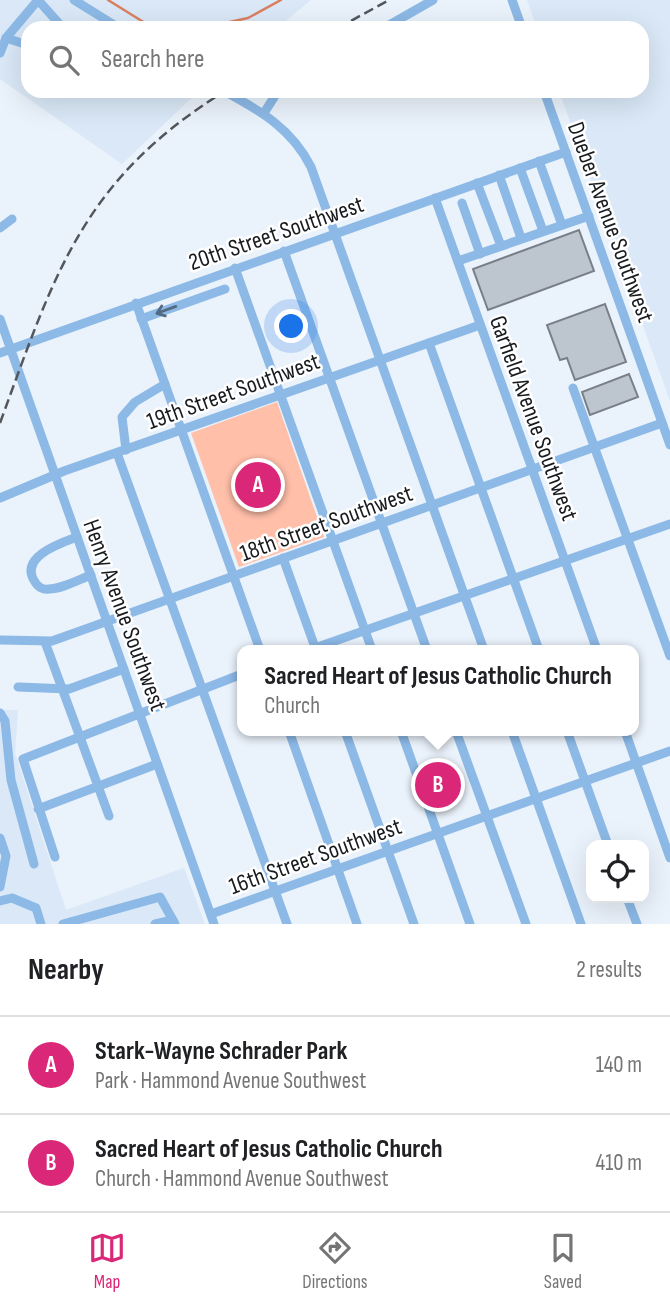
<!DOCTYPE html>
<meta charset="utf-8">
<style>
body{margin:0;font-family:"Sofia Sans Condensed",sans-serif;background:#f6f6f6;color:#202124}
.controls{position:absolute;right:21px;bottom:21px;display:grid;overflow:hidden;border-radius:14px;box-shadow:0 7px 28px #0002}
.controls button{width:63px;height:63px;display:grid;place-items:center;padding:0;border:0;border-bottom:2px solid #e0e0e0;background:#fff;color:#202124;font:35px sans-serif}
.you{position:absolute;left:292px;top:327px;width:24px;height:24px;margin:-18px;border:5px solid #fff;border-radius:50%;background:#1a73e8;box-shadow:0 0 0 10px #1a73e833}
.badge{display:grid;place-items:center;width:46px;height:46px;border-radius:50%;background:#db2777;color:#fff;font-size:23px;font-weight:700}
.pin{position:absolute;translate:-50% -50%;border:4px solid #fff;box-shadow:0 2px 7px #0006}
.popup{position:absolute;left:237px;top:645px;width:402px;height:91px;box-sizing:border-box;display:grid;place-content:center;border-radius:14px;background:#fff;filter:drop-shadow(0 2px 5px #0005);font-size:23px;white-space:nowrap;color:#757577}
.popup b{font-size:26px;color:#202124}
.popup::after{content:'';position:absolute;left:50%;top:100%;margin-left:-14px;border:14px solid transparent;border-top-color:#fff}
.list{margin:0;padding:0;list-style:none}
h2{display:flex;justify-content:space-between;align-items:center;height:91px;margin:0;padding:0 28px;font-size:30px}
h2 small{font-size:23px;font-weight:400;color:#757577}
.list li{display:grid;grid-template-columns:46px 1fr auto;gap:21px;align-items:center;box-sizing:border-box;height:98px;padding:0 28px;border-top:2px solid #e0e0e0}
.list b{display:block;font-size:26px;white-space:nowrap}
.list p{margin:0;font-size:23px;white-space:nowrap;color:#757577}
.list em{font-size:23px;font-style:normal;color:#757577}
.icon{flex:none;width:38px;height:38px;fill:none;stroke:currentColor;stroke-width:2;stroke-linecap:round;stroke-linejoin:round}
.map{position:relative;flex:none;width:670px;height:924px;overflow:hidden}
.search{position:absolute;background:#fff;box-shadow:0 7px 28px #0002;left:21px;right:21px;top:21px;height:77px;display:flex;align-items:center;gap:18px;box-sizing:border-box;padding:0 24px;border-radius:21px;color:#757577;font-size:26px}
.sheet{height:287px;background:#fff}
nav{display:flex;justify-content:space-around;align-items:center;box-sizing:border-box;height:98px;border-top:2px solid #e0e0e0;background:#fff;font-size:19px;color:#757577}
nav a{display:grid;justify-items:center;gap:4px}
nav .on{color:#db2777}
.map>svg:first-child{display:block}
.built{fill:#dae8f7}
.green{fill:#ffbfa9}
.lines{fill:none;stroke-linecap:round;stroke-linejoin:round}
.stream{stroke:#da8061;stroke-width:2.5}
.building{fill:#bdc5ce;stroke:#787f87;stroke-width:2}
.minor{stroke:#8cb9e6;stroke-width:9}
.rail{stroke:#53575c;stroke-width:2.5;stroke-dasharray:10 5;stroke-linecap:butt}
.oneway{stroke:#526a82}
.labels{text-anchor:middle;stroke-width:5;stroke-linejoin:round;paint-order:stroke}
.street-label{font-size:24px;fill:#181b1e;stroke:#fff}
</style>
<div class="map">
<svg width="670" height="924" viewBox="0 0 670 924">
<rect width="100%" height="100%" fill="#eaf2fb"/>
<!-- built -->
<g class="built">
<path d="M 0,0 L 311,0 L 277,28 L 28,28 L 28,91 L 199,91 L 122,164 L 0,79 Z"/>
<path d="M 527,0 L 670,0 L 670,401 L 559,91 L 642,91 L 642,28 L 537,28 Z"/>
<path d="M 0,710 L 18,710 L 15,753 L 66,910 L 184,868 L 205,924 L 0,924 Z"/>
</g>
<!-- green -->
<path class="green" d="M 277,402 L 324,537 L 239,567 L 191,433 Z"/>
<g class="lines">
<!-- stream -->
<g class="stream">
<path d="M 108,0 L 153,28"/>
<path d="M 202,28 L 248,18 L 281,0"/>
</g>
</g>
<!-- building -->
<g class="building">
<path d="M 579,230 L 594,271 L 488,310 L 473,269 Z"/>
<path d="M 605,304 L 626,362 L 575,380 L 567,358 L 560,360 L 547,325 Z"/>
<path d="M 629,374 L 638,397 L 590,415 L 582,392 Z"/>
</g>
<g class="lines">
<!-- minor -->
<g class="minor">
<path d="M 38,0 L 63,28"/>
<path d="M 74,0 L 119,28"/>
<path d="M 512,0 L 522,28"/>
<path d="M 384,28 L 433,0"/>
<path d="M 6,38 L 28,45"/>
<path d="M 0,53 L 6,38 L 38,0"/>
<path d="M 224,91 C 261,111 292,129 311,167 L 484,650"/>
<path d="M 544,91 L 670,445"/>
<path d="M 264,113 L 278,91"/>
<path d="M 539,161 L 562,225"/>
<path d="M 520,168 L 543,231"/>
<path d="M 499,175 L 521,238"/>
<path d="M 477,183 L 501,246"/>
<path d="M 435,198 L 597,650"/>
<path d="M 462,203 L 480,254"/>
<path d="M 0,228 L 12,219"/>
<path d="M 284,251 L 427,650"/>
<path d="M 458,261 L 589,216"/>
<path d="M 235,268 L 372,650"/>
<path d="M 136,303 L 260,650"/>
<path d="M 0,319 L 214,924"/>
<path d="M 141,319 L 225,289"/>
<path d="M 429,343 L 539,650"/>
<path d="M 0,353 L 566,152"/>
<path d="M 573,388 L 670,656"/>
<path d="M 126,450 L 122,417 L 135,402 L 165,384"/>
<path d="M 117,453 L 287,924"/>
<path d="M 0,498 L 64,471 L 480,325"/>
<path d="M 77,537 C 61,543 18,557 35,582 C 38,587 43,590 49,589 C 62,589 78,580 91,575"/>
<path d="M 283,558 L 316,650"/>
<path d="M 0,640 L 52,641 L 662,423"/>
<path d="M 45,642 L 109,816"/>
<path d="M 309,650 L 670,524"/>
<path d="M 18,687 L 69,689 L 124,669"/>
<path d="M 0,713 L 5,721 L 11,780 L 34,864"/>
<path d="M 289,731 L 357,924"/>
<path d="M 345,731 L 414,924"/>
<path d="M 401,731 L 470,924"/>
<path d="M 456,731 L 526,924"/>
<path d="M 512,731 L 581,924"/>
<path d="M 567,731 L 608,845"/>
<path d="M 625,731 L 670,858"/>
<path d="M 38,809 L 157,764"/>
<path d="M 0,838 L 6,856 L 0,887"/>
<path d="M 55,857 L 23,759 L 242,674"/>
<path d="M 627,898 L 637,924"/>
<path d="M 0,901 L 12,898 L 36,908 L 41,924"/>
<path d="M 211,914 L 670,751"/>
<path d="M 63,924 L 160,897 L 175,924"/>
<path d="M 155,924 L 173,920"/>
</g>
<!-- rail -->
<g class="rail">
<path d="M 338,28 L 389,0"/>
<path d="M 0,423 C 55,273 82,180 225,91"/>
</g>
</g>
<!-- one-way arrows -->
<defs><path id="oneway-shaft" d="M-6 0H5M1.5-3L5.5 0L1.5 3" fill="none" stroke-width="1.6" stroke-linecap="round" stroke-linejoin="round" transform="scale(1.75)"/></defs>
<use class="oneway" href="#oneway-shaft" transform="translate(166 310) rotate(160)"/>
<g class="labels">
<!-- street labels -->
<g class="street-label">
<text transform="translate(611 222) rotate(70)" y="8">Dueber Avenue Southwest</text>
<text transform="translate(276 233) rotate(-19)" y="8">20th Street Southwest</text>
<text transform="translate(233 391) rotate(-20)" y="8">19th Street Southwest</text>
<text transform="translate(534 418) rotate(70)" y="8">Garfield Avenue Southwest</text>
<text transform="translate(326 523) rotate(-20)" y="8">18th Street Southwest</text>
<text transform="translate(125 615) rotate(70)" y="8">Henry Avenue Southwest</text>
<text transform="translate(315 856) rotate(-20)" y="8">16th Street Southwest</text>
</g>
</g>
</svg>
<div class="controls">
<button><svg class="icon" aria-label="locate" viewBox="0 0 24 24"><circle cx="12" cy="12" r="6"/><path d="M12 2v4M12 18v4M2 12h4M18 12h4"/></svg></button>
</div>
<div class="you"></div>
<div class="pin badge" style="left:258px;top:485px">A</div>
<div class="pin badge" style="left:438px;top:785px">B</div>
<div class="popup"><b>Sacred Heart of Jesus Catholic Church</b>Church</div>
<div class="search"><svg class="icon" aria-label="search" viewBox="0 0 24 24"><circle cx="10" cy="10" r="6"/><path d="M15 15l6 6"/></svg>Search here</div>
</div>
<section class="sheet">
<h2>Nearby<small>2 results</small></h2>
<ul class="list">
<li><span class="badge">A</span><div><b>Stark-Wayne Schrader Park</b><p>Park · Hammond Avenue Southwest</p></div><em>140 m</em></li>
<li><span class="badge">B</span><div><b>Sacred Heart of Jesus Catholic Church</b><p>Church · Hammond Avenue Southwest</p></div><em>410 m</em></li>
</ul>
</section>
<nav>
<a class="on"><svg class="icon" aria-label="map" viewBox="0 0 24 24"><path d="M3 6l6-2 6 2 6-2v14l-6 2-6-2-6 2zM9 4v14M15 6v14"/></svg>Map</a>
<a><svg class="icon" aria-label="directions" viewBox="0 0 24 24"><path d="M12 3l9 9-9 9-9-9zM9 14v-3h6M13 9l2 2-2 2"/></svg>Directions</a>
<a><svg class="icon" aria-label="saved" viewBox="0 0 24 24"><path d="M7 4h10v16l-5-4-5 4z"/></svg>Saved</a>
</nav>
